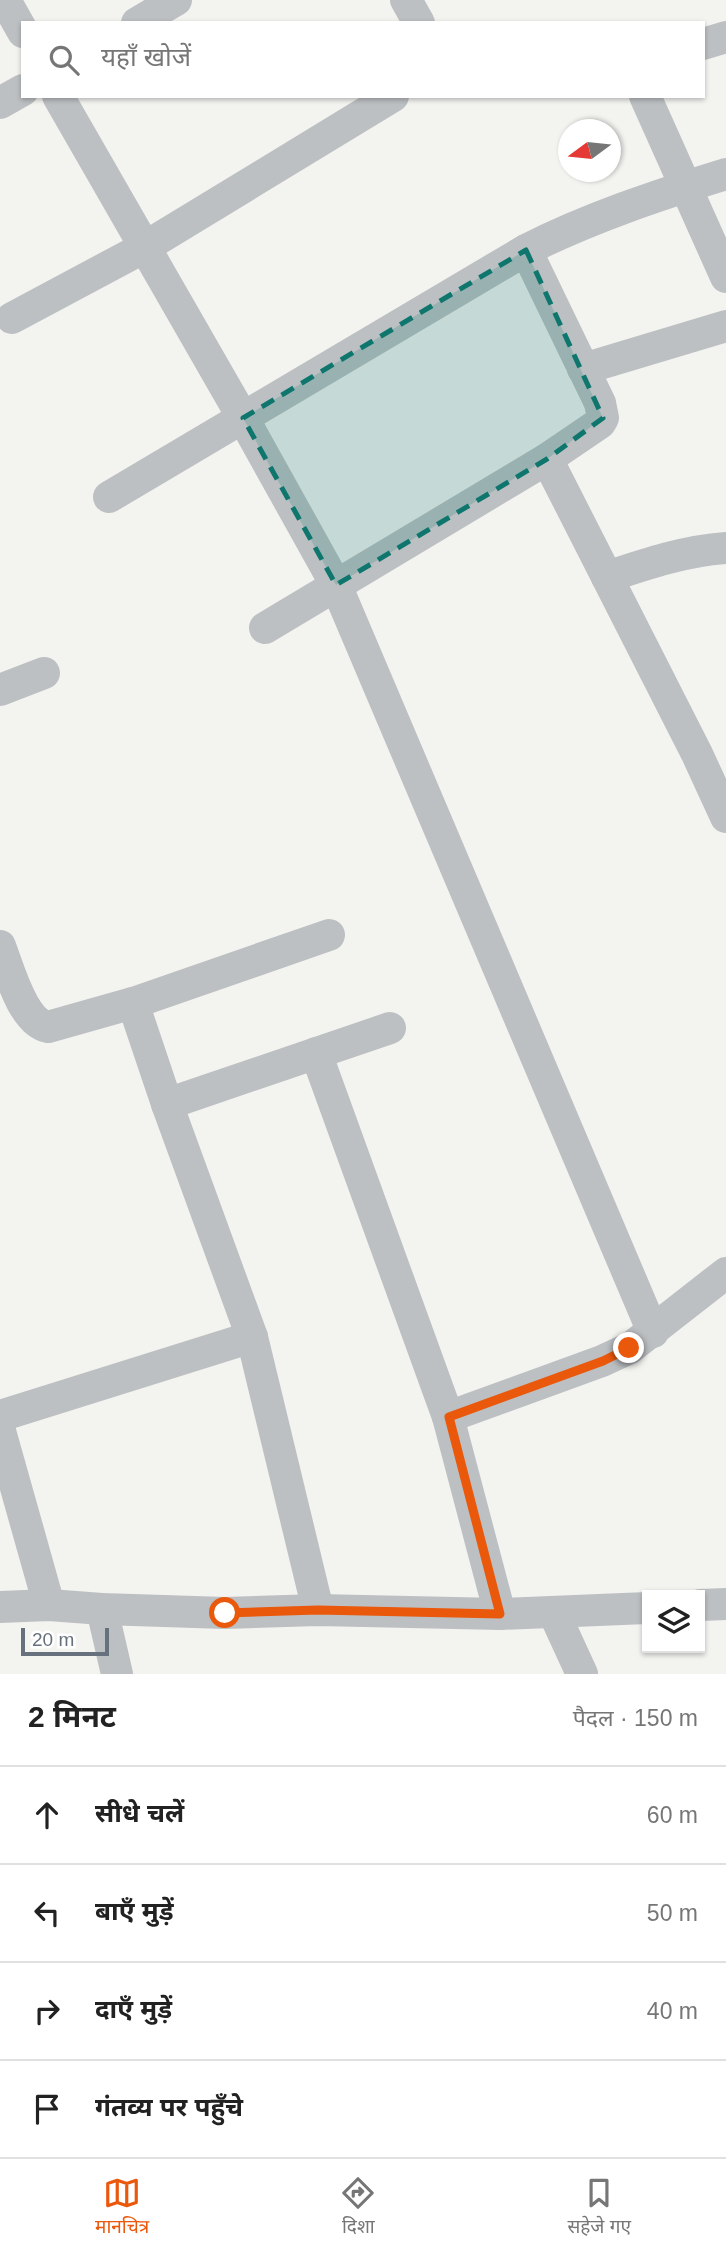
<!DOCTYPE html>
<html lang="hi">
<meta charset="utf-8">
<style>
body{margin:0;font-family:Helvetica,"Noto Sans Devanagari",sans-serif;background:#f6f6f6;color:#222}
.controls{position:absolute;right:21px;bottom:21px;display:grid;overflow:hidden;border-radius:0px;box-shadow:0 2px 5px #0004}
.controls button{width:63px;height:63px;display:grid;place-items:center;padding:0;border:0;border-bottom:2px solid #e0e0e0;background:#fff;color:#222;font:35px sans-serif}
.compass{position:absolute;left:558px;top:119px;width:63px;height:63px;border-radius:50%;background:#fff;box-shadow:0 2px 5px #0004;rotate:255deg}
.scale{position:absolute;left:21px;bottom:18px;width:88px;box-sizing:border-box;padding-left:7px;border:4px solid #66717d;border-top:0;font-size:19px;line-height:24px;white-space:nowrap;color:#66717d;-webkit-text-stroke:5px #fff;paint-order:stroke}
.stop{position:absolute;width:21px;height:21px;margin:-16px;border:5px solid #ea580c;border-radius:50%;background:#fff}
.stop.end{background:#ea580c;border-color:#fff;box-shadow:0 2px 7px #0008}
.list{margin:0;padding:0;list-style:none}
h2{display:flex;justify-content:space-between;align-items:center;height:91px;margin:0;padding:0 28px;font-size:30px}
h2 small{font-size:23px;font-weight:400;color:#767676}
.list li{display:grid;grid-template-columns:46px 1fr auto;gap:21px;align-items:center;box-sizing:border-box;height:98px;padding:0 28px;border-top:2px solid #e0e0e0}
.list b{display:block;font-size:26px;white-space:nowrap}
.list em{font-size:23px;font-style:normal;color:#767676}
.icon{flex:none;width:38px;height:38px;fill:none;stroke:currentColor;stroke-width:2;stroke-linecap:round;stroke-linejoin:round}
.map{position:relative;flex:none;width:726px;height:1674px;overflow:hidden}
.search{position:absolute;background:#fff;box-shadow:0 2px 5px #0004;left:21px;right:21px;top:21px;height:77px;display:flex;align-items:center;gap:18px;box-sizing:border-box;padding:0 24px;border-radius:0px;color:#767676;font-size:26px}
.sheet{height:483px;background:#fff}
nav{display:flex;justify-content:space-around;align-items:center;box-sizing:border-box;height:98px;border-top:2px solid #e0e0e0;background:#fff;font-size:19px;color:#767676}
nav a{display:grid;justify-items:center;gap:4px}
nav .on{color:#ea580c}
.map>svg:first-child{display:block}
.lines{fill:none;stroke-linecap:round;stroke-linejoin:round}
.minor{stroke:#bdc0c3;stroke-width:32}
.route{stroke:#ea580c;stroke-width:9}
.marked{fill:#0f766e;fill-opacity:0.2;stroke:#0f766e;stroke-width:5;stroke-dasharray:14 9;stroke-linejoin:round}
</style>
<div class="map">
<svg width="726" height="1674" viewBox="0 0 726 1674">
<rect width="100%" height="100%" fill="#f3f3f0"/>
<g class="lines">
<!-- minor -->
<g class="minor">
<path d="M 5,0 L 23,32"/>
<path d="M 406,0 L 419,23"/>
<path d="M 137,23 L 176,0"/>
<path d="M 703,44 L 726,37"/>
<path d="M 58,96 L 243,418 L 336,585 L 653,1332"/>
<path d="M 645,96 L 726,277"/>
<path d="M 0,103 L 23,90"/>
<path d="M 12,318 L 145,247 L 393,96"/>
<path d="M 583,369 L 726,326"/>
<path d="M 547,459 L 697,754 L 726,817"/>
<path d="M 109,497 L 526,250 C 589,218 658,195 726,174"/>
<path d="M 607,577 C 646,564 684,551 726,548"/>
<path d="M 265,628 L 547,459 L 600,423 L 603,418 L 600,403 L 526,250"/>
<path d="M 0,690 L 44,673"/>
<path d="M 0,946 C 9,969 22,1022 48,1027 L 133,1003 L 329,935"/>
<path d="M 133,1003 L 167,1104 L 252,1337 L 318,1610"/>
<path d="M 316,1053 L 448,1417 L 500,1614"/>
<path d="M 167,1104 L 390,1028"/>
<path d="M 0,1416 L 252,1337"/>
<path d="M 448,1417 L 602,1361 L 630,1348 L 726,1273"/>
<path d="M 0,1431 L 49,1605"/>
<path d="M 700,1605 L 726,1604"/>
<path d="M 0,1607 L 49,1605 L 102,1609 L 225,1613 L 318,1610 L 500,1614 L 647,1608"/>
<path d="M 102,1609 L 117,1674"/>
<path d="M 554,1613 L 582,1674"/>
</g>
</g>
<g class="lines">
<!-- route -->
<path class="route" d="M 225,1613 L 318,1610 L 500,1614 L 449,1417 L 603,1361 L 629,1348"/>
</g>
<!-- marked area -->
<path class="marked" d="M 526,250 L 603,418 L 547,459 L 336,585 L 243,418 Z"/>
</svg>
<div class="controls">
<button><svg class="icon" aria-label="layers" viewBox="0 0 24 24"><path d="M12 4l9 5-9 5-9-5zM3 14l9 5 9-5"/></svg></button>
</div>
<svg class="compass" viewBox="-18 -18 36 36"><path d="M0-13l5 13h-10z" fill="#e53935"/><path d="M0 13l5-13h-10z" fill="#767676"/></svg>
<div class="scale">20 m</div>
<div class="stop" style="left:225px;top:1613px"></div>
<div class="stop end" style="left:629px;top:1348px"></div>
<div class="search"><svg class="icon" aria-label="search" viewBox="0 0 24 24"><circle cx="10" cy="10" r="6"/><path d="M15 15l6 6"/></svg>यहाँ खोजें</div>
</div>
<section class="sheet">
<h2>2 मिनट<small>पैदल · 150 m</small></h2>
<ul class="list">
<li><svg class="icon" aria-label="ahead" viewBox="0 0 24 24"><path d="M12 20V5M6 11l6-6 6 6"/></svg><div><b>सीधे चलें</b></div><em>60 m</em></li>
<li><svg class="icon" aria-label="left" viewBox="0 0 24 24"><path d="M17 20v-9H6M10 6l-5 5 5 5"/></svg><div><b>बाएँ मुड़ें</b></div><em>50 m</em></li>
<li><svg class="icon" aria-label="right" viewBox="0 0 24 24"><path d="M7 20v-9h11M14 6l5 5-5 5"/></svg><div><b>दाएँ मुड़ें</b></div><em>40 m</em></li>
<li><svg class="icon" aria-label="arrive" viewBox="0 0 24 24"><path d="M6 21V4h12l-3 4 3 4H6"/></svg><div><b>गंतव्य पर पहुँचे</b></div></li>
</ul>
</section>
<nav>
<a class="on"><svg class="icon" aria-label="map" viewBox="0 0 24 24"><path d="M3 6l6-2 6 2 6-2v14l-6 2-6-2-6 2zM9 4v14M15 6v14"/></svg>मानचित्र</a>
<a><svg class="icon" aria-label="directions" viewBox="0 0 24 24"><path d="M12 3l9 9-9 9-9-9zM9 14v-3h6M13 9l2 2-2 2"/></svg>दिशा</a>
<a><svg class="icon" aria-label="saved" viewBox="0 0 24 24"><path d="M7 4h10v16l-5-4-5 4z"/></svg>सहेजे गए</a>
</nav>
